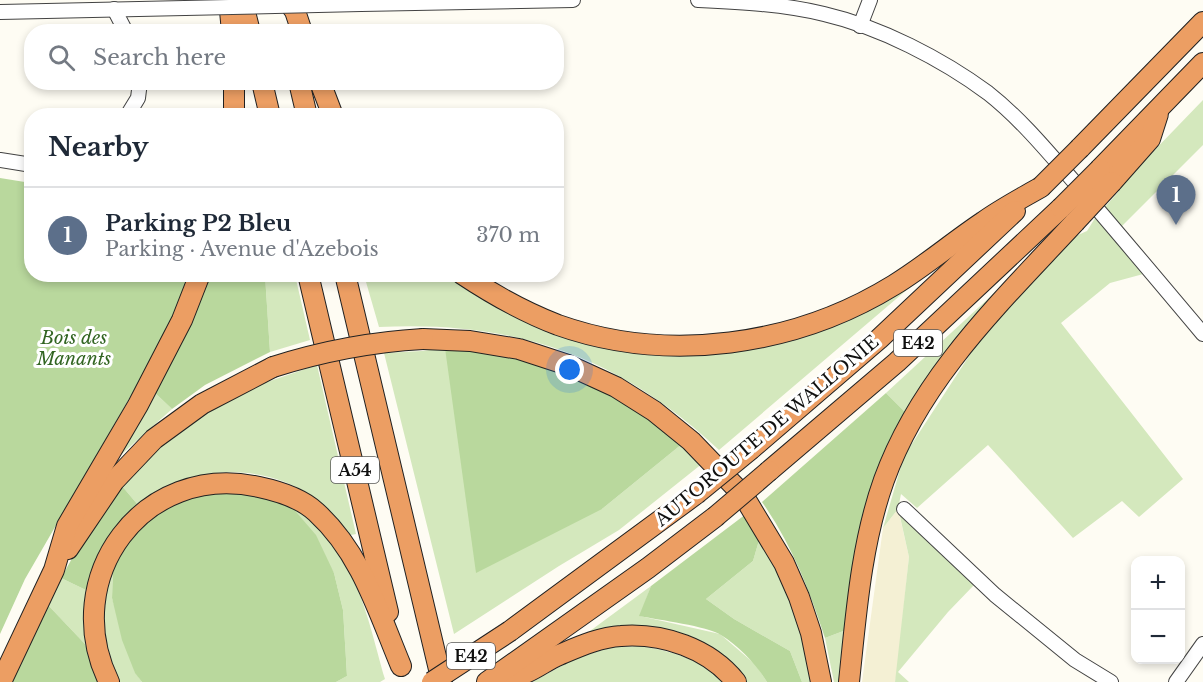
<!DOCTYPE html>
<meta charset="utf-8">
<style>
body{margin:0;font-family:"Libre Baskerville",serif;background:#f6f6f7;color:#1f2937}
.controls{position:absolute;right:18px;bottom:18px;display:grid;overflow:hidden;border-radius:12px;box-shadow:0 3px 9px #0003}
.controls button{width:54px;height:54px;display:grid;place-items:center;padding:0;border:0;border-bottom:2px solid #e0e1e3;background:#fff;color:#1f2937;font:30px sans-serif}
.you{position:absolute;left:570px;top:370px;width:21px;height:21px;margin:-15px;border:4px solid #fff;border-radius:50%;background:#1a73e8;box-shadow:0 0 0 9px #1a73e833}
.badge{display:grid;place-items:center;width:39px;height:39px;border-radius:50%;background:#b92e38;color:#fff;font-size:20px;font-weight:700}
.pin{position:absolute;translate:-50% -50px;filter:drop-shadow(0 2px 3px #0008)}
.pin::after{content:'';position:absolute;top:32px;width:21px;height:18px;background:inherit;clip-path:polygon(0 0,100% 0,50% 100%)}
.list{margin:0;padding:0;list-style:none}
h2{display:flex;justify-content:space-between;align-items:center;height:78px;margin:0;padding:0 24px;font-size:26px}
h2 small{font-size:20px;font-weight:400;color:#747a83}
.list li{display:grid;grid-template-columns:39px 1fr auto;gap:18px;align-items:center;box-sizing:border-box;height:96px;padding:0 24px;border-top:2px solid #e0e1e3}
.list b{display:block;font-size:22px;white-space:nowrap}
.list p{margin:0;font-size:20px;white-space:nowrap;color:#747a83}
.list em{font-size:20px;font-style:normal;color:#747a83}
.icon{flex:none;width:33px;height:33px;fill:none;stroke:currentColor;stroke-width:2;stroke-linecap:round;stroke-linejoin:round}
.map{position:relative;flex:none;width:1203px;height:682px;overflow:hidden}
.search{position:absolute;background:#fff;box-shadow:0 3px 9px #0003;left:24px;top:24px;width:540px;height:66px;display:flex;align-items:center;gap:15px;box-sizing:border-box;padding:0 21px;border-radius:24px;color:#747a83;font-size:22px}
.panel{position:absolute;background:#fff;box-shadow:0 3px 9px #0003;left:24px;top:108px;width:540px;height:174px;border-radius:24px}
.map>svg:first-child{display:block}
.farmland{fill:#f4f0d4}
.green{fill:#d4e8bd}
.forest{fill:#b9d89d}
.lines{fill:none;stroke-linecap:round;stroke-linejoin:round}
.minor-casing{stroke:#434343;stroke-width:16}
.highway-casing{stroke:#212121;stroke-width:22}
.minor{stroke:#fff;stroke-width:14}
.highway{stroke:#ec9e63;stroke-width:20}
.minor-bridge-casing{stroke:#434343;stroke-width:16;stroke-linecap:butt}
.highway-bridge-casing{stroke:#212121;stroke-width:22;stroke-linecap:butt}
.minor-bridge{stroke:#fff;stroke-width:14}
.highway-bridge{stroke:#ec9e63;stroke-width:20}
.labels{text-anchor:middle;stroke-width:6;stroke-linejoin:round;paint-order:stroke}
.shield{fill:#fff;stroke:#585858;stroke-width:1.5}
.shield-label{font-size:16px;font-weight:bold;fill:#101010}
.park-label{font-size:18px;font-style:italic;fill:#326522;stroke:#fff}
.street-label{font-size:18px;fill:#101010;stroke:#fff}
</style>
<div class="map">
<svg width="1203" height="682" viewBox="0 0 1203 682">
<rect width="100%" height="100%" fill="#fefcf3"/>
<!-- farmland -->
<path class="farmland" d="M 898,509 L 909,557 L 897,673 L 895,682 L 862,682 L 883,528 Z"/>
<!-- green -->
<g class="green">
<path d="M 1203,100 L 1203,145 L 1119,229 L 1105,207 L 1119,191 L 1120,186 Z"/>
<path d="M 1097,215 L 1147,273 L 1110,283 L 1061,323 L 1183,479 L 1139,517 L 1122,501 L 1073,538 L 988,445 L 917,508 L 901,494 L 898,509 L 883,528 L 904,456 L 997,313 L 1062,242 L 1087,231 Z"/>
<path d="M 936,265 L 719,450 C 620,357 515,320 379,327 L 364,275 L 453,275 L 561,332 L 743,347 Z"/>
<path d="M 1017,272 L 906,413 L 886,393 Z"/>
<path d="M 265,275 L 295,275 L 310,340 L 270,352 Z"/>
<path d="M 445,348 L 602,509 L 682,444 L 703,463 L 619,530 L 559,566 L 454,634 L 384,353 L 422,351 Z"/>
<path d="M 317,365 L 356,534 L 351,535 C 336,518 320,500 300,489 C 260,467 210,468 169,485 C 158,489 148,498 138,505 L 122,486 L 160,447 L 190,422 L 241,391 Z"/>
<path d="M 153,391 L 172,409 L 113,462 Z"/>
<path d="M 291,506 C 355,544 366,613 385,679 L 380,682 L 336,682 L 347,676 L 343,610 L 334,573 Z"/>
<path d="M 899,512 L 974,585 L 948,612 L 898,672 L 909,682 L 895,682 L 909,557 Z"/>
<path d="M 760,537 L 784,581 L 797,614 L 811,682 L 802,682 L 790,651 L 734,619 L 706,599 L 753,561 Z"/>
<path d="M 113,568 L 112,598 L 135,672 L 142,682 L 119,682 C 107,656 99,629 103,599 C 105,589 110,578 113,568 Z"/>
<path d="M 61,578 L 88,591 L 85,613 L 85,644 L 47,604 Z"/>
<path d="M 651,586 L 640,616 L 720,634 L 756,665 L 767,682 L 744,682 L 702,647 L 575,642 Z"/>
<path d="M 846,630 L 843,682 L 834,682 L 825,638 Z"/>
<path d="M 640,646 C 669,651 701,658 722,682 L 532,682 L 578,657 L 613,647 Z"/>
</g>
<!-- forest -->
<g class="forest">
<path d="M 0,178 L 31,183 L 32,274 L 189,275 L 177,307 L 148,366 L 25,579 L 0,634 Z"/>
<path d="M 206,275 L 265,275 L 270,352 L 205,385 L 172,409 L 153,391 Z"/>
<path d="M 445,348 C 516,352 585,376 645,415 C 658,424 670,434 682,444 L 602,509 L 476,573 Z"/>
<path d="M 886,393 L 906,413 L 846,630 L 825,638 C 809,589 791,543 762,502 Z"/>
<path d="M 122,486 L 138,505 C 109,536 98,549 88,591 L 61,578 L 88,530 Z"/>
<path d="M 253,492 L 291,506 L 316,535 L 334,573 L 343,610 L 347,676 L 336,682 L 142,682 L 135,673 L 122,640 L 112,598 L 113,568 L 129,540 L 146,521 L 182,500 L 205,493 Z"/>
<path d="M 746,514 L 760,537 L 753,561 L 706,599 L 734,619 L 790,651 L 802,682 L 767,682 C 756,664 740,647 721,635 C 707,626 659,620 639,616 L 651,586 Z"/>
<path d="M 47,604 L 85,644 L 99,682 L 12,682 Z"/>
</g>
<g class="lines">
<defs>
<g id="minor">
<path d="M 698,0 C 740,2 783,4 824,14 C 880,27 942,59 988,93 C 1021,119 1048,152 1076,184 C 1119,234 1161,284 1203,334"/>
<path d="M 361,4 L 573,0"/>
<path d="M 114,9 L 126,32"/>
<path d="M 0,12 L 185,8"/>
<path d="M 860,26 L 870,0"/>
<path d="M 127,116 L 138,98 L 140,82"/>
<path d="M 0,160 L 32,165"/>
<path d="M 904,509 L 995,595 L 1075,660 L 1111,682"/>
<path d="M 1176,682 L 1203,644"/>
</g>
<g id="highway">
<path d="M 229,0 L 232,32"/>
<path d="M 242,0 L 250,32"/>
<path d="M 287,0 L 295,11 L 302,32"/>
<path d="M 262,82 L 270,116"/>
<path d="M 299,82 L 307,116"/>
<path d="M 320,82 L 333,116"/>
<path d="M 234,116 L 234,82"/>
<path d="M 1080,148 L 1203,22"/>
<path d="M 1100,169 L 1203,63"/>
<path d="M 1112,182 L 1150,139 L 1158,114"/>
<path d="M 308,274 L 388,612"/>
<path d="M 345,274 L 442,682"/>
<path d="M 462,274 C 492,294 524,312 558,325 C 668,364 795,346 894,285 C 925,266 953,242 983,222 C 1001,209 1022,198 1041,187"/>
<path d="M 423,339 L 470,341 L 519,349 L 568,365 L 616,387 L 654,411 L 691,441 L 743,495 L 784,563 L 799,597 L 811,633 L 821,682"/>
<path d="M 751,449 L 879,339 L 1015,211"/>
<path d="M 769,471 L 897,362 L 1061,208"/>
<path d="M 68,549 L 114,481 L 154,439 L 202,404 L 273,367"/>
<path d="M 510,631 L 696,494"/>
<path d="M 500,678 C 508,677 516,677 523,674 C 536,669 547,660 559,655 C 578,647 600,637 621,636 C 663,633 709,648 736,682"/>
<path d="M 1,682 L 54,570 L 67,526 L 138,405 L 182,320 L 200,274"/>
<path d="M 109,682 C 58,578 143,461 259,487 C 278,491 301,498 316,512 C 361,553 378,611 401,666"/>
<path d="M 487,682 L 648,568 L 715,517"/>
<path d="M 849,682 C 856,615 861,544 884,480 C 921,377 1002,301 1075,222"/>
</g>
</defs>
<!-- minor casing -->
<use href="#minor" class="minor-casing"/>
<!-- highway casing -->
<use href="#highway" class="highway-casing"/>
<!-- minor -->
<use href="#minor" class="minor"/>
<!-- highway -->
<use href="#highway" class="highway"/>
<defs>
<path id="minor-bridge" d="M 185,8 L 361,4"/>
<g id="highway-bridge">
<path d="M 1041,187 L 1080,148"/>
<path d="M 1061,208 L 1100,169"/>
<path d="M 1075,222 L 1112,182"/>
<path d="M 273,367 C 323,351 370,342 423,339"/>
<path d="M 696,494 L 751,449"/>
<path d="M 715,517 L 769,471"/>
<path d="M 432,682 L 510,631"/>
</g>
</defs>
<!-- minor-bridge casing -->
<use href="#minor-bridge" class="minor-bridge-casing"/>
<!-- highway-bridge casing -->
<use href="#highway-bridge" class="highway-bridge-casing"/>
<!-- minor-bridge -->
<use href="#minor-bridge" class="minor-bridge"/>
<!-- highway-bridge -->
<use href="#highway-bridge" class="highway-bridge"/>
</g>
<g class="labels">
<!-- shield labels -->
<g class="shield">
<rect x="894" y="330" width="48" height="26" rx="4.5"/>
<rect x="331" y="457" width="48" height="26" rx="4.5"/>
<rect x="447" y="643" width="48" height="26" rx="4.5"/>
</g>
<g class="shield-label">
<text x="918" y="349">E42</text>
<text x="355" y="476">A54</text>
<text x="471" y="662">E42</text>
</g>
<!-- park labels -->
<g class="park-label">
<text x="74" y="344">Bois des<tspan x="74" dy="21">Manants</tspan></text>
</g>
<!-- street labels -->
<g class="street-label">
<text transform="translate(767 431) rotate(-40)" y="6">AUTOROUTE DE WALLONIE</text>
</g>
</g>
</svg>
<div class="controls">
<button>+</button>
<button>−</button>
</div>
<div class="you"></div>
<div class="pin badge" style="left:1176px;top:225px;background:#5c6f8a">1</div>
<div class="search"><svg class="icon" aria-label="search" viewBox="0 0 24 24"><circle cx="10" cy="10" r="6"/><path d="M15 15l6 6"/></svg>Search here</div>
<section class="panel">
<h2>Nearby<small></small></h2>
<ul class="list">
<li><span class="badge" style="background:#5c6f8a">1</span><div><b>Parking P2 Bleu</b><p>Parking · Avenue d'Azebois</p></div><em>370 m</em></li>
</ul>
</section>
</div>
